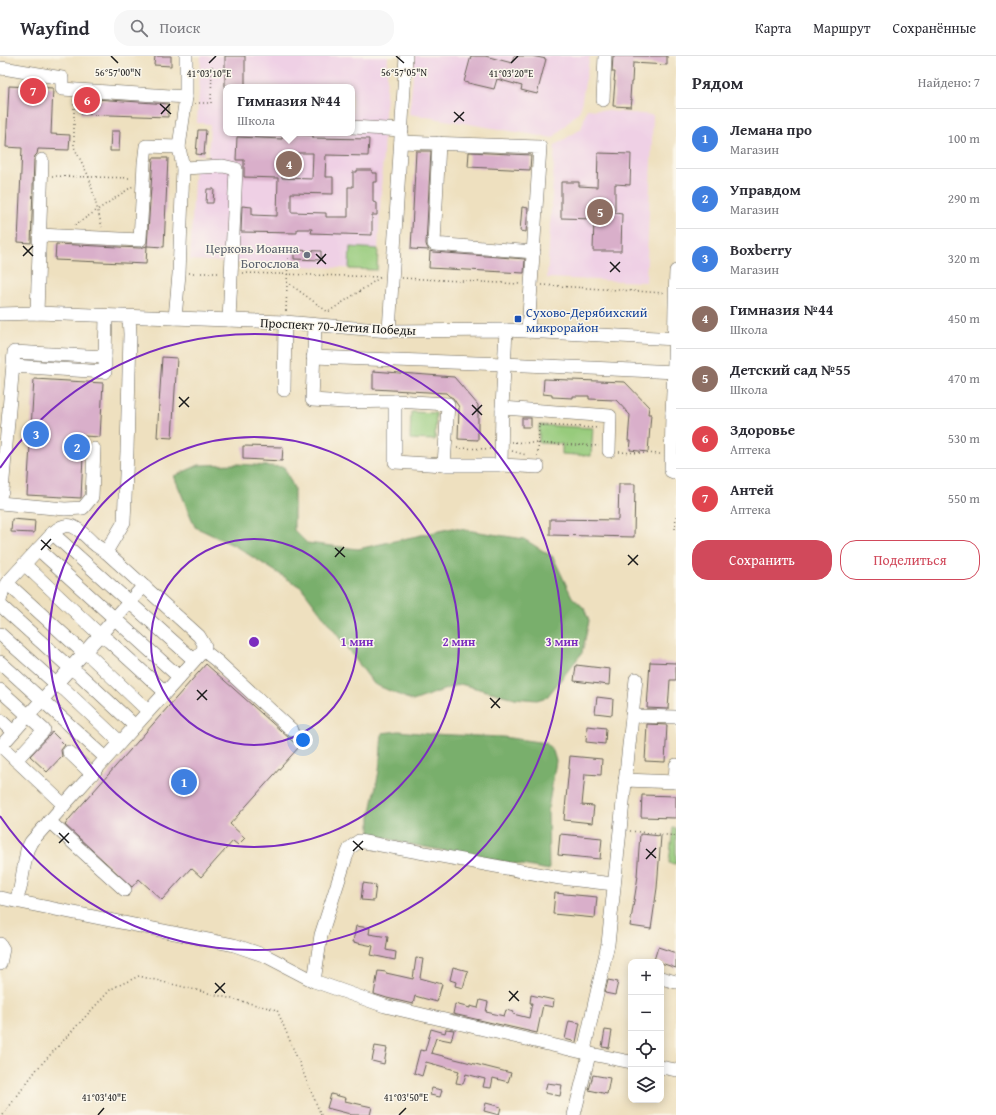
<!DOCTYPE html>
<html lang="ru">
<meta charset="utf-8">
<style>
body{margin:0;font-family:"Gentium Book Plus",serif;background:#f7f7f7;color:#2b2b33}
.controls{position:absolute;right:12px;bottom:12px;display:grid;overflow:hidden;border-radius:8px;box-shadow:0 2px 10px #0003}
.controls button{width:36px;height:36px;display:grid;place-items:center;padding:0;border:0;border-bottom:1px solid #e1e1e2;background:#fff;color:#2b2b33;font:20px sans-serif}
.you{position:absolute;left:303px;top:684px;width:14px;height:14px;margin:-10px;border:3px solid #fff;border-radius:50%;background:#1a73e8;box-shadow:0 0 0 6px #1a73e833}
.badge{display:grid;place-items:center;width:26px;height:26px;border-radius:50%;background:#d1495b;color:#fff;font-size:13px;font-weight:700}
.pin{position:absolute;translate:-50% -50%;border:2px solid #fff;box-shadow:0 1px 4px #0006}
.popup{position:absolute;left:223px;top:28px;width:132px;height:52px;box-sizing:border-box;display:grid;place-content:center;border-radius:8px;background:#fff;filter:drop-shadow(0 1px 3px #0005);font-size:13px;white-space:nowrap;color:#7c7c81}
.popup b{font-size:15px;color:#2b2b33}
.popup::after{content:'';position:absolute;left:50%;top:100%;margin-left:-8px;border:8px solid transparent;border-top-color:#fff}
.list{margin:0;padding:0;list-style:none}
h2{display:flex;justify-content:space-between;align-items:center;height:52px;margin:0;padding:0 16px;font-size:17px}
h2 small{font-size:13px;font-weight:400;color:#7c7c81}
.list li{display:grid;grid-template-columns:26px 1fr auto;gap:12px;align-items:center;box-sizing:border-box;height:60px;padding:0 16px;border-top:1px solid #e1e1e2}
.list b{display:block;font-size:15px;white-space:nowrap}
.list p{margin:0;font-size:13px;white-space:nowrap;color:#7c7c81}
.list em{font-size:13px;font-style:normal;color:#7c7c81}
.actions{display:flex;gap:8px;padding:12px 16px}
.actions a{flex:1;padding:9px 0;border:1px solid #d1495b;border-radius:16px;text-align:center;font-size:14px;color:#d1495b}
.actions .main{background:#d1495b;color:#fff}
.icon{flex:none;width:22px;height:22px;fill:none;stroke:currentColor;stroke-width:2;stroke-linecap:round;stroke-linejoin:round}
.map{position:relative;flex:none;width:676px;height:1059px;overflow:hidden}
header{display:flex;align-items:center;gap:24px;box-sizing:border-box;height:56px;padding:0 20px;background:#fff;border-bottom:1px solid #e1e1e2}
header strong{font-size:19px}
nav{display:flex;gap:22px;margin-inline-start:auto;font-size:14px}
.search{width:280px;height:36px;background:#f7f7f7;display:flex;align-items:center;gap:10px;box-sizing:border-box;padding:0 14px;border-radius:16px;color:#7c7c81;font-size:15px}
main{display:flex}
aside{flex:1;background:#fff}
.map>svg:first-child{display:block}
.built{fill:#efd0e5;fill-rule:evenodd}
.green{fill:#97cb7c;stroke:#5a744c}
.forest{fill:#79af6c;stroke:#4a6644}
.building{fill:#d9afca;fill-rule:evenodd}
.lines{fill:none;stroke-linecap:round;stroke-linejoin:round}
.minor-casing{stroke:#666155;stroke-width:14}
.path{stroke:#666155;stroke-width:1.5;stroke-dasharray:1 3;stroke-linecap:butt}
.minor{stroke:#fff;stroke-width:13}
.ticks{fill:none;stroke:#1c1c1c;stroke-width:1.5}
.ring{fill:none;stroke:#7b2cbf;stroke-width:2}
.worship-dot{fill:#6b7280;stroke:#fbf7ec;stroke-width:1.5}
.transit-dot{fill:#1a4fb4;stroke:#fbf7ec;stroke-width:1.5}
.labels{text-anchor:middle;stroke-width:3;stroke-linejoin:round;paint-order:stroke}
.worship-label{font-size:13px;fill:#5b616d;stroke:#fbf7ec;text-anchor:end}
.transit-label{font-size:13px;fill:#164399;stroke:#fbf7ec;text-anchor:start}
.street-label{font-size:13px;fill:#1c1c1c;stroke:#fbf7ec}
.ticks-label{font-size:10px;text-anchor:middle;fill:#1c1c1c;stroke:#fbf7ec;stroke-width:3;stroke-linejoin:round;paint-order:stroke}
.centre{fill:#7b2cbf;stroke:#fbf7ec;stroke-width:2}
.ring-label{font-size:12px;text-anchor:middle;font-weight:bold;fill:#7b2cbf;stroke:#fbf7ec;stroke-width:3;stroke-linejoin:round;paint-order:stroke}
</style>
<header>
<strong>Wayfind</strong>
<div class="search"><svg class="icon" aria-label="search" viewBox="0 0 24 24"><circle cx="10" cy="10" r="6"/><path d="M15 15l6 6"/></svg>Поиск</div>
<nav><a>Карта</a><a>Маршрут</a><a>Сохранённые</a></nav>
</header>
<main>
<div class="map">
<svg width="676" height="1059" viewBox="0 0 676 1059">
<rect width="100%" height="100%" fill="#fbf7ec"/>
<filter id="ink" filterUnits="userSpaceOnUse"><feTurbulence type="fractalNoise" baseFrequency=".025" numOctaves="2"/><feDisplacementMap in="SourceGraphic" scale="8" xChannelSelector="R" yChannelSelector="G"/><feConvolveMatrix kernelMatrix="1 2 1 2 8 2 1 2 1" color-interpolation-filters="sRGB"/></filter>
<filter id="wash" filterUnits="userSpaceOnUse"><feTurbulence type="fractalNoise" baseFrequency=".012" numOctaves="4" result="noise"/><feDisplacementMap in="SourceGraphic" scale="16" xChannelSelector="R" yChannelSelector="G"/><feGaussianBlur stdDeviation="0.9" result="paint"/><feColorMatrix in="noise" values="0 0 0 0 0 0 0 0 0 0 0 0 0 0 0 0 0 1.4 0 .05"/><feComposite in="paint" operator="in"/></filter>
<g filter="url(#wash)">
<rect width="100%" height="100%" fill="#eee0bf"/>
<!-- built -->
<g class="built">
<path d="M 201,0 L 388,0 L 377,214 L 190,204 L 195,103 L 208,104 L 210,68 L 197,67 ZM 226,31 L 352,31 L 352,77 L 226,77 Z"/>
<path d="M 415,0 L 590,0 L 580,54 L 553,82 L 409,58 Z"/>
<path d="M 587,53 L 653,59 L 646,226 L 547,222 L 555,89 L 581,73 Z"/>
</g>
<!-- green -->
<g class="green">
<path d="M 350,191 L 378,193 L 377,214 L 349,213 Z"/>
<path d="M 411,356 L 436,357 L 435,384 L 410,383 Z"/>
<path d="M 539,369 L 593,372 L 591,400 L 562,398 L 562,388 L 539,387 Z"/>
<path d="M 673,772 L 676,772 L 676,808 L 669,807 Z"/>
</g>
<!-- forest -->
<g class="forest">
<path d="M 237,408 L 284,411 L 294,432 L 294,474 L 307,487 L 358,493 L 453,472 L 524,483 L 553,501 L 572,541 L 584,552 L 589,565 L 582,597 L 547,641 L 537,644 L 514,642 L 460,628 L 413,645 L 374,628 L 302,532 L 235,490 L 195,471 L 174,420 L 199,409 Z"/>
<path d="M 399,675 L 429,678 L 503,681 L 546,687 L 553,695 L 556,705 L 548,753 L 549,814 L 403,787 L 370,777 L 370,761 L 379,715 L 382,677 Z"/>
</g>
<g id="blocks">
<!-- building -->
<g class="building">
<path d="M 155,0 L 171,0 L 171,10 L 154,9 Z"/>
<rect x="225" y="0" width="20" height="31"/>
<path d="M 471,0 L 485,0 L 512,7 L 514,0 L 532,0 L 546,3 L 537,38 L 521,34 L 522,30 L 497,23 L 494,33 L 464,26 Z"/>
<path d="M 613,0 L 667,0 L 667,9 L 633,7 L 632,26 L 631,26 L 630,43 L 632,43 L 631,51 L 613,50 L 615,25 L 614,25 L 615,16 L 612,16 Z"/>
<path d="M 9,30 L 53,32 L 51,78 L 70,79 L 69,94 L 38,93 L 37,98 L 35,100 L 34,104 L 31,187 L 18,186 L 22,92 L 6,91 Z"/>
<path d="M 81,42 L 168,48 L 168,61 L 81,58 Z"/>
<path d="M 198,74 L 206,74 L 204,99 L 196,98 Z"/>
<path d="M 111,75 L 120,75 L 119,95 L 110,95 Z"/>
<path d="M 283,78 L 313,79 L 313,82 L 369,83 L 368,100 L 326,99 L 325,121 L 333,121 L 333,138 L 291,137 L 291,156 L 326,157 L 326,161 L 348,161 L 348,131 L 353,131 L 353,116 L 357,116 L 357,114 L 372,114 L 372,117 L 377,117 L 377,126 L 373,126 L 373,146 L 377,147 L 377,159 L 372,159 L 372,179 L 311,177 L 312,173 L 297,173 L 297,177 L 241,176 L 242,150 L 252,151 L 252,159 L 277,160 L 278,122 L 244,121 L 244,104 L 236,104 L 237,81 L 282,83 ZM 282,97 L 313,97 L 312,123 L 282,122 Z"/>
<path d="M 416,95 L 431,95 L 426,188 L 427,191 L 429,194 L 411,193 Z"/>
<path d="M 469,96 L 531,99 L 530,114 L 468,111 Z"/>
<path d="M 598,97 L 631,98 L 630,129 L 615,128 L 615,157 L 622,158 L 621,195 L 593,195 L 594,163 L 561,162 L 561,126 L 579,126 L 579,130 L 597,131 Z"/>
<path d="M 153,102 L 168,102 L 164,191 L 147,190 Z"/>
<path d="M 207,133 L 214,133 L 213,147 L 206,147 Z"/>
<path d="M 522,151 L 528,152 L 526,176 L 520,175 Z"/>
<path d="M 56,188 L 140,192 L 147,190 L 146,208 L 55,204 Z"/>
<path d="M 294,194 L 321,195 L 321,204 L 294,203 Z"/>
<path d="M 430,195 L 433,196 L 525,203 L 524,217 L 429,212 Z"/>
<path d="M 162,301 L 177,302 L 172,382 L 157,381 Z"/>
<path d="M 373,315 L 454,321 L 478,349 L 478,384 L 458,383 L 459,351 L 453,342 L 449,340 L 446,337 L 373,333 Z"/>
<path d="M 34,323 L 103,327 L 100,381 L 84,380 L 81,442 L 27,439 Z"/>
<path d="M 544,323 L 625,326 L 649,351 L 648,358 L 651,358 L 648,396 L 630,394 L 631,385 L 628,385 L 630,359 L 616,344 L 589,343 L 589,340 L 573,340 L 573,342 L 552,341 L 552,339 L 543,338 Z"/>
<rect x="522" y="362" width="9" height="9"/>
<path d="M 243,390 L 283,391 L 282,405 L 243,403 Z"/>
<path d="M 619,428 L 635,428 L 634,481 L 550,479 L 550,463 L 618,464 Z"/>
<path d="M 12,463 L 35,465 L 34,477 L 11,476 Z"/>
<path d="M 650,606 L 676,607 L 676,624 L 670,624 L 668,653 L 647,652 Z"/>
<path d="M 206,608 L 299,691 L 230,768 L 245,782 L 238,789 L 233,785 L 201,821 L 191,812 L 162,844 L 139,823 L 132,831 L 65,769 L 70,762 Z"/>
<path d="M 576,609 L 610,613 L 609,629 L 574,625 Z"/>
<path d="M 597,641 L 613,643 L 612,659 L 595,657 Z"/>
<path d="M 647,668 L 667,669 L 665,706 L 645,705 Z"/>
<path d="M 587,670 L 606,672 L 605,688 L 586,686 Z"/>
<path d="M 52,676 L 65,689 L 61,694 L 62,700 L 47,716 L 30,700 L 50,679 Z"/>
<path d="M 570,700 L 602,703 L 601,719 L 585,718 L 582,749 L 594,750 L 592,767 L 564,764 Z"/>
<path d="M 642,739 L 676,740 L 676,762 L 641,761 Z"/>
<path d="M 560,778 L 602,782 L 600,803 L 558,799 Z"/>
<path d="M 640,778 L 661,780 L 657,832 L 651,873 L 630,870 L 638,820 L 637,820 Z"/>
<path d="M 363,827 L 376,829 L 374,845 L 361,844 Z"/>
<path d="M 555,837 L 597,841 L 595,862 L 553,858 Z"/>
<path d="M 356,870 L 370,872 L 369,878 L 388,881 L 386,894 L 396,896 L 395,904 L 371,899 L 373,890 L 353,886 Z"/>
<path d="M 658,891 L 676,897 L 676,912 L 661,907 L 661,906 L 654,904 Z"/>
<path d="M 416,902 L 423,903 L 420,922 L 442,928 L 437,946 L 415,940 L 413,948 L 387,942 L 374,938 L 378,915 L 386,916 L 386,917 L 413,923 Z"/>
<path d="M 453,911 L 468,915 L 463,932 L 455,930 L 456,926 L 450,924 Z"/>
<path d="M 608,924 L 618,926 L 615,939 L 605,937 Z"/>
<path d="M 531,939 L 554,944 L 553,951 L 543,949 L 537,977 L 453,958 L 455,948 L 470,952 L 470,950 L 478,952 L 480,944 L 488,946 L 486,956 L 504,960 L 506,954 L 514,956 L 513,958 L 529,962 L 532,947 L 530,947 Z"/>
<path d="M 569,965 L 580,967 L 576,986 L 565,983 Z"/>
<path d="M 431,973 L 445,977 L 446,973 L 454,974 L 451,985 L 436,982 L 431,997 L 511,1017 L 508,1026 L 493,1022 L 491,1032 L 483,1031 L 485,1023 L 466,1018 L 463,1028 L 456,1027 L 459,1015 L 426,1006 L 422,1020 L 414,1017 L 420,994 L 425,995 Z"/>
<path d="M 605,974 L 612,975 L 609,992 L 602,991 Z"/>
<path d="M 375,990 L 387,992 L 384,1008 L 372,1005 Z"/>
<path d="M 593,1019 L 610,1022 L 607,1038 L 589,1034 Z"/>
<path d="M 547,1027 L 562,1029 L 560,1040 L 545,1037 Z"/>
<path d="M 432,1032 L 442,1034 L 440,1041 L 430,1039 Z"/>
<path d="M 331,1038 L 346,1042 L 345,1045 L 372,1051 L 370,1059 L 350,1059 L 350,1058 L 327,1052 Z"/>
<path d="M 486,1047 L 501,1051 L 499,1059 L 484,1055 Z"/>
</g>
</g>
</g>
<g filter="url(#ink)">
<use href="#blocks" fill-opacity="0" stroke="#666155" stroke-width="1"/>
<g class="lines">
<defs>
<g id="minor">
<path d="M 0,12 L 9,13 L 62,22 L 62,33 L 186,41"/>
<path d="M 603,44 L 605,0"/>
<path d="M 352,71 L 402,74"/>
<path d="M 401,86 L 540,91 L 528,275"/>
<path d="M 439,87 L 434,188 L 534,196"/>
<path d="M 183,112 L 223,110 L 236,113 L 229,264"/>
<path d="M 40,179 L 140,184 L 144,107 L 146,90 L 179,91"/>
<path d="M 676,215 C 674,262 675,309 672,356 L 676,357"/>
<path d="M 37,257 L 42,104"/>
<path d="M 0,258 L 37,257 L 285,266 L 389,275 L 506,274 L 676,283"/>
<path d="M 175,262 L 179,218 L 183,112 L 179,91 L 186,41 L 186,0"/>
<path d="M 315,269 L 312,344 L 345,346 L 395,345 L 448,348 L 444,409 L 501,409 L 502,352"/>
<path d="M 506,274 L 502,352 L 610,360 L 609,395"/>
<path d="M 389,275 L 406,0"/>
<path d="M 313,301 L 504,308 L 676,316"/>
<path d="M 13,310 L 105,316 L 105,301"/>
<path d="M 284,334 L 285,266"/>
<path d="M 395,345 L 395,406 L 444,409"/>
<path d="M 672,356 L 671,415 L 676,417"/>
<path d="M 501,409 L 538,411"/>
<path d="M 0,440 L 2,435 L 14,296 L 105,301 L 106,260"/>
<path d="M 0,447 L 65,453 L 83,452 L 92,441 L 94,393"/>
<path d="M 52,477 L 194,604"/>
<path d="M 38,493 L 179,621"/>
<path d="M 106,496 L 124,466 L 127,395 L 130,278 L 129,261"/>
<path d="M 24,508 L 100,579 L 109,585 L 165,636"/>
<path d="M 7,527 L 84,597 L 91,601 L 148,655"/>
<path d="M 0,545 L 3,533 L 6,528 L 54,476 C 71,461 80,475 93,487 C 97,491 102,493 106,496 L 199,580 L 205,590 L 201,597 L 64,749 L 0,689"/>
<path d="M 0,549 L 70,612 L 79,618 L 135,670"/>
<path d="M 0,578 L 56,628 L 65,634 L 120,686"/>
<path d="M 203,594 L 217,605 L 292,674"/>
<path d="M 0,606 L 106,702"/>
<path d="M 0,634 L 44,674 L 16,704"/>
<path d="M 632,660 L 676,661"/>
<path d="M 0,664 L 13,676"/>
<path d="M 1,690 L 132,543 L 140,534 L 145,531"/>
<path d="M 69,696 L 92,718"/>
<path d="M 625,724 L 676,726"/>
<path d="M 675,726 L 676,709"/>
<path d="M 49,765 L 125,834"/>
<path d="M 0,842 L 234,889 L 266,900 L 314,925 L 385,950 L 586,997 L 631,1006"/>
<path d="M 16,845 L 20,833 L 27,794 L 31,786 L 64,749"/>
<path d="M 0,888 L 3,893 L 0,908"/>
<path d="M 661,922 L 676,926"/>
<path d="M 314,925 L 321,879 L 346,801 L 350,792 L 359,785 L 560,822 L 614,828"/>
<path d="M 661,1011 L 676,1014"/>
<path d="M 574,1059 L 588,1003 L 585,990 L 608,888 L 636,623"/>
</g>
</defs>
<!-- minor casing -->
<use href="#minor" class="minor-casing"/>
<!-- path -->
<g class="path">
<path d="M 74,44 L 74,91 L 89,121 L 102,171"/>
<path d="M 195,47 L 211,47 L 212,10"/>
<path d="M 52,120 L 132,122"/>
<path d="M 75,169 L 133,130"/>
<path d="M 189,217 L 221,217"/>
<path d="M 243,217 L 383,221"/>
<path d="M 402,222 L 521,228"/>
<path d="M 287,226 L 328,256 L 381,221"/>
<path d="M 542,229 L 664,237"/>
<path d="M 286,255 L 288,201"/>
<path d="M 539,369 L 599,372"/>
<path d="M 511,386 L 599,390"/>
<path d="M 457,392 L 491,393"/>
<path d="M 512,395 L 526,399"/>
<path d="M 619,396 L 661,398"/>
<path d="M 538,400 L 539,366"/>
<path d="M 675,473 L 676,460"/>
<path d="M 630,775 L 676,780"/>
<path d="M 3,1059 L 37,1013 L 111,933 L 139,920 L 277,954 L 321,1059"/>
</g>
<!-- minor -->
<use href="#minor" class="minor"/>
</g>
</g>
<!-- ticks -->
<path class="ticks" d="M 111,0 L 118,7M 396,0 L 404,7M 209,7 L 216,0M 511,7 L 518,0M 160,48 L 171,58M 454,56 L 464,65M 161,58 L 170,48M 454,66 L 464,56M 23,190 L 33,200M 316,198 L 326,208M 23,200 L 33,190M 610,206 L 620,216M 317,208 L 326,198M 610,216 L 620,206M 179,341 L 189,351M 472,349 L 482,359M 179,351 L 189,341M 472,359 L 482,349M 41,484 L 51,493M 335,492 L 345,501M 41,494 L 51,483M 628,499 L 638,509M 335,501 L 344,491M 628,509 L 638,499M 197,634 L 207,644M 490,642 L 500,652M 197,644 L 207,634M 491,652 L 500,642M 59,777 L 69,787M 353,785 L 363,794M 59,787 L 69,777M 646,793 L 656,802M 353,795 L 363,785M 646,803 L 656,792M 215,927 L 225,937M 509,935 L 519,945M 215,937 L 225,927M 509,945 L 518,935M 98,1059 L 104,1052M 399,1059 L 406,1052"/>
<!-- distance rings -->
<g class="ring">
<circle cx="254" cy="586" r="103"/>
<circle cx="254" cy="586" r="205"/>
<path d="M0 412A308 308 0 1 1 0 760"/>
</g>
<!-- markers -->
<circle class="worship-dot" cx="307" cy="199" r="4"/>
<rect class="transit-dot" x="514" y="259" width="8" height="8" rx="2"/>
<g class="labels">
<!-- worship labels -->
<g class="worship-label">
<text x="299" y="197">Церковь Иоанна<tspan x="299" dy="15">Богослова</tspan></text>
</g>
<!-- transit labels -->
<g class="transit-label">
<text x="526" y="261">Сухово-Дерябихский<tspan x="526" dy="15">микрорайон</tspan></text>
</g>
<!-- street labels -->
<g class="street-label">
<text transform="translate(338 270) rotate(3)" y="5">Проспект 70-Летия Победы</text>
</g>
</g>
<g class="ticks-label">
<text x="118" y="20">56°57'00"N</text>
<text x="404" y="20">56°57'05"N</text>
<text x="209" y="21">41°03'10"E</text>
<text x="511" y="21">41°03'20"E</text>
<text x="104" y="1045">41°03'40"E</text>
<text x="406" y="1045">41°03'50"E</text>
</g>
<circle cx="254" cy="586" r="6" class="centre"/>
<g class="ring-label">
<text x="357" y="590">1 мин</text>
<text x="459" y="590">2 мин</text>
<text x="562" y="590">3 мин</text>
</g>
</svg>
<div class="controls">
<button>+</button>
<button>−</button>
<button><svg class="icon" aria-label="locate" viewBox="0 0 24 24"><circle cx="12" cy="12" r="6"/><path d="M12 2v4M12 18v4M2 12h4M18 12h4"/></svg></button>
<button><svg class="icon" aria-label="layers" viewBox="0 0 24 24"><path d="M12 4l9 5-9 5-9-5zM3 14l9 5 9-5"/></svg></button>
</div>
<div class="you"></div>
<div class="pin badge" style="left:184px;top:726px;background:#3f7fe0">1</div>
<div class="pin badge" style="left:77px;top:391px;background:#3f7fe0">2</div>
<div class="pin badge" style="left:36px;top:378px;background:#3f7fe0">3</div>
<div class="pin badge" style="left:289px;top:108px;background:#8d6e63">4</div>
<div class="popup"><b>Гимназия №44</b>Школа</div>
<div class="pin badge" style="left:600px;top:156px;background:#8d6e63">5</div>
<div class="pin badge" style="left:87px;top:44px;background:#e0444e">6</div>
<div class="pin badge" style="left:33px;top:35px;background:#e0444e">7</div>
</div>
<aside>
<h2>Рядом<small>Найдено: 7</small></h2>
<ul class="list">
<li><span class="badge" style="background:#3f7fe0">1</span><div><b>Лемана про</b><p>Магазин</p></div><em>100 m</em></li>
<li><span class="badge" style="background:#3f7fe0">2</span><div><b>Управдом</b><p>Магазин</p></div><em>290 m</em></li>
<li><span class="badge" style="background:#3f7fe0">3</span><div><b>Boxberry</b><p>Магазин</p></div><em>320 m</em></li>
<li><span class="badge" style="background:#8d6e63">4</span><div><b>Гимназия №44</b><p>Школа</p></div><em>450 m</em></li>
<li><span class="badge" style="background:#8d6e63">5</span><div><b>Детский сад №55</b><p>Школа</p></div><em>470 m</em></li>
<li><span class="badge" style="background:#e0444e">6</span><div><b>Здоровье</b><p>Аптека</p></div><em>530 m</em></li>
<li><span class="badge" style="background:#e0444e">7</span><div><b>Антей</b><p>Аптека</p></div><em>550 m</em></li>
</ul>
<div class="actions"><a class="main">Сохранить</a><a>Поделиться</a></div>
</aside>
</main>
